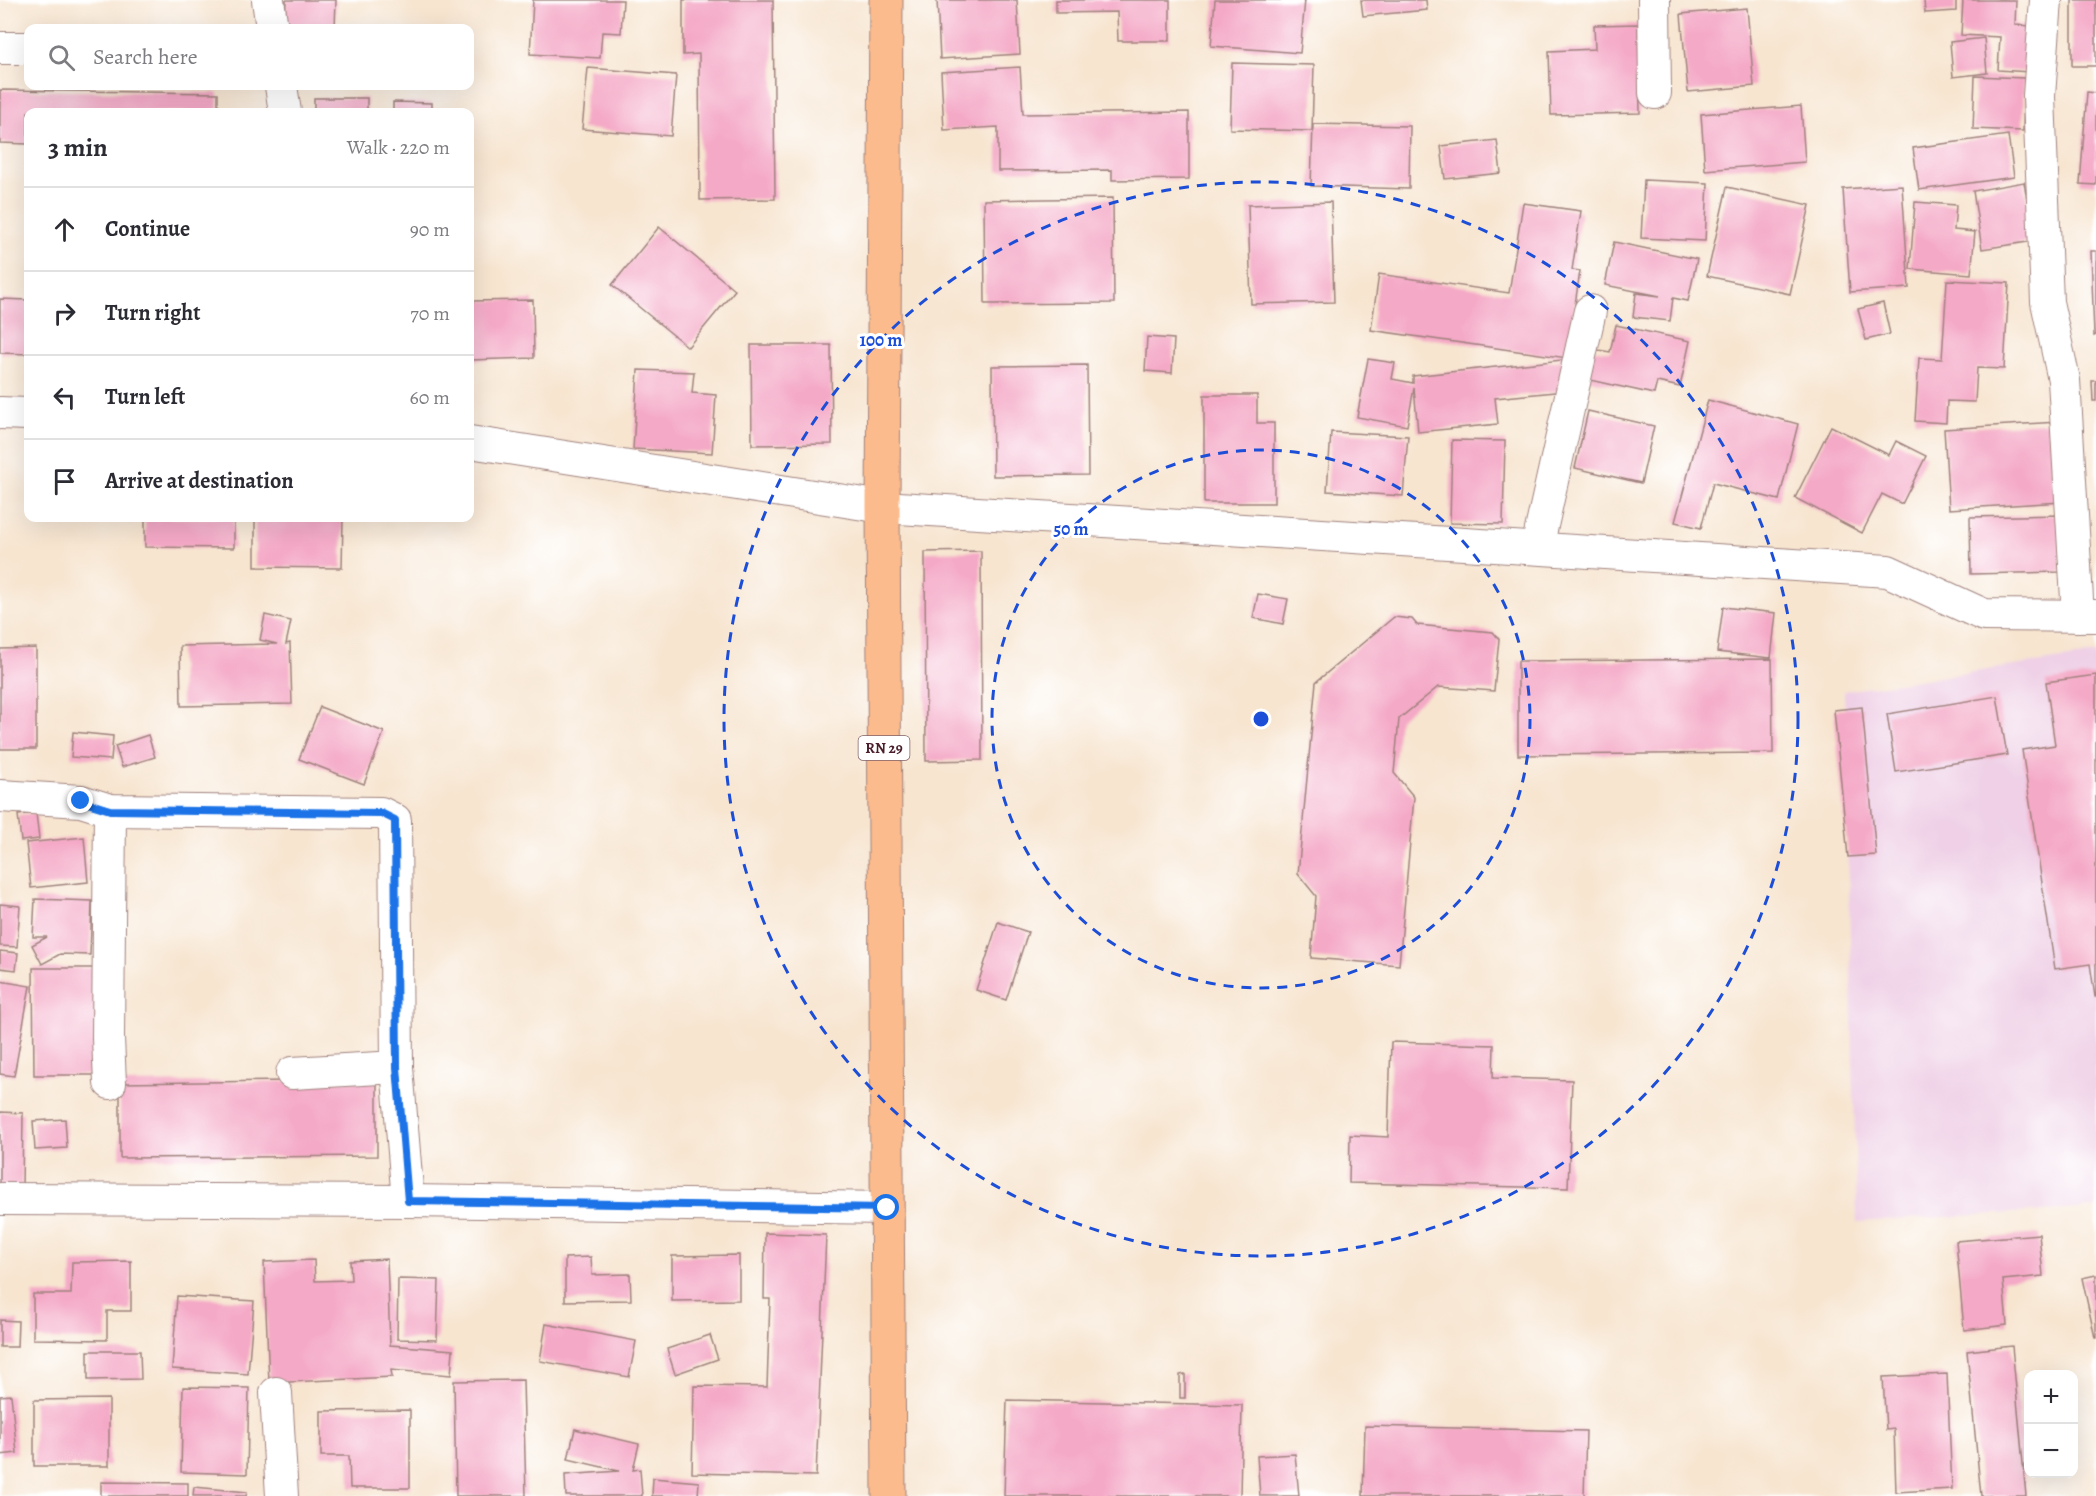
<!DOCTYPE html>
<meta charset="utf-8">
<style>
body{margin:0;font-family:Alegreya,serif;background:#f2f2f3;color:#2b2b33}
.controls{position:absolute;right:18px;bottom:18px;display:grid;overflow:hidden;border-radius:12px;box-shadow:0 6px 24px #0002}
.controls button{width:54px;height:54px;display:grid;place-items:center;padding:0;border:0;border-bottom:2px solid #e1e1e2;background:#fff;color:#2b2b33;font:30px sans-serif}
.stop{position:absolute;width:18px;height:18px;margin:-14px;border:4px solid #1a73e8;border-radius:50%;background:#fff}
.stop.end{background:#1a73e8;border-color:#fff;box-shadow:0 2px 6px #0008}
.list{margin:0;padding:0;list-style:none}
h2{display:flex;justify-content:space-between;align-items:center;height:78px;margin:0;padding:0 24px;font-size:26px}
h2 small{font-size:20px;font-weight:400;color:#7c7c81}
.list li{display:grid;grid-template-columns:39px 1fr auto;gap:18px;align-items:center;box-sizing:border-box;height:84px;padding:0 24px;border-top:2px solid #e1e1e2}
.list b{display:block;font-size:22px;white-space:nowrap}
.list em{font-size:20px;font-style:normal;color:#7c7c81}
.icon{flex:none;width:33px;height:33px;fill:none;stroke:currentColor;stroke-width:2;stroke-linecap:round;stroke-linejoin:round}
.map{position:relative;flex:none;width:2096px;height:1496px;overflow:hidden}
.search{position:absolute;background:#fff;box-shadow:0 6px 24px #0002;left:24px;top:24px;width:450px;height:66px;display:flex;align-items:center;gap:15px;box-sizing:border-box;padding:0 21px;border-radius:12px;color:#7c7c81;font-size:22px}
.panel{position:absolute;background:#fff;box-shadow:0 6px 24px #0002;left:24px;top:108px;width:450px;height:414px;border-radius:12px}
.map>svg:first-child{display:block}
.built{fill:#efd0e6}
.building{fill:#f4a9c6}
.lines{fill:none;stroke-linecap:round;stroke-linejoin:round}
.minor-casing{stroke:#a0827e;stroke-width:34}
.primary-casing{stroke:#a0827e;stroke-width:35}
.minor{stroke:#fff;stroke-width:32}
.primary{stroke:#fbbb8c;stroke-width:33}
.route{stroke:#1a73e8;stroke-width:8}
.ring{fill:none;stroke:#1d4ed8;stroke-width:3;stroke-dasharray:10 8}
.labels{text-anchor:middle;stroke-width:6;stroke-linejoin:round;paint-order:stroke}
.shield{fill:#fff;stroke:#80626b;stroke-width:1.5}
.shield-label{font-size:15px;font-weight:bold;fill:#4a1f2b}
.centre{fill:#1d4ed8;stroke:#fff;stroke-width:3}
.ring-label{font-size:18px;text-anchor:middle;font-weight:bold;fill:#1d4ed8;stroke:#fff;stroke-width:6;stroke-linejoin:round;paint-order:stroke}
</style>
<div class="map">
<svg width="2096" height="1496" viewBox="0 0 2096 1496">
<rect width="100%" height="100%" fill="#fff"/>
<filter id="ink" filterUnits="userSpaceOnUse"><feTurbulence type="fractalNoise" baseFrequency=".0167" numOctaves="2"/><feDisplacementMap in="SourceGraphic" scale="12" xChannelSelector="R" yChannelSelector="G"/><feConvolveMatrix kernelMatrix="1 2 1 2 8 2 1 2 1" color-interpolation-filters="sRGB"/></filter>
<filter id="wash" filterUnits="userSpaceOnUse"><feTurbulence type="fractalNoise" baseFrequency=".008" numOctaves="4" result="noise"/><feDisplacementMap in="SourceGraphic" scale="24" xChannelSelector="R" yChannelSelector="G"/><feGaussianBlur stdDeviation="1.35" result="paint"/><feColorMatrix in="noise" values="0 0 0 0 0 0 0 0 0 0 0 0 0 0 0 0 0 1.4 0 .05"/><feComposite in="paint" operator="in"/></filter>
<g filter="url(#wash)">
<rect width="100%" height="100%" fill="#f7e5d0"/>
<!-- built -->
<path class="built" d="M 2096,654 L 2096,1208 L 1857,1222 L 1844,691 Z"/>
<g id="blocks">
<!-- building -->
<g class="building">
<path d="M 286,0 L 336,0 L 335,28 L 285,28 Z"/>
<path d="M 533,0 L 623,0 L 621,33 L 602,32 L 600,58 L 530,54 Z"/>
<path d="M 683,0 L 773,0 L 775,199 L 700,200 L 699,54 L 683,55 Z"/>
<path d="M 937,0 L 1017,0 L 1020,54 L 940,59 Z"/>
<path d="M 1056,0 L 1170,0 L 1170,41 L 1118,41 L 1117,12 L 1056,13 Z"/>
<path d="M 1215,0 L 1305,0 L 1300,53 L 1211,46 Z"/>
<path d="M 1361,0 L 1426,0 L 1427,10 L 1363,16 Z"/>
<path d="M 1924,0 L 1956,0 L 1956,11 L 1925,13 Z"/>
<path d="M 1963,0 L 2016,0 L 2015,25 L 2032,26 L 2030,72 L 1998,70 L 2000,37 L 1961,35 Z"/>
<rect x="2072" y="0" width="24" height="66"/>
<path d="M 1747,8 L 1754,86 L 1688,92 L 1681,14 Z"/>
<path d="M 1638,24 L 1640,113 L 1551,115 L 1549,51 L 1595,49 L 1594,25 Z"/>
<path d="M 1984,38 L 1987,73 L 1953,77 L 1950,42 Z"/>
<path d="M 1232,63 L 1314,65 L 1312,131 L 1230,129 Z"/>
<path d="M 1020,67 L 1023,114 L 1189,112 L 1189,179 L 1112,180 L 1112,170 L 998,171 L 998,127 L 944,130 L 941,72 Z"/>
<path d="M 588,68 L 676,75 L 671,136 L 582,129 Z"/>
<path d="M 1975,76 L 2024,78 L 2023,131 L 1973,129 Z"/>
<path d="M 0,90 L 218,93 L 218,112 L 28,112 L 28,144 L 0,143 Z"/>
<path d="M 2087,92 L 2096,93 L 2096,185 L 2080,184 Z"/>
<rect x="314" y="98" width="53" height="14"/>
<path d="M 393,102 L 432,103 L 432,112 L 393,112 Z"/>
<path d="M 1801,106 L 1805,162 L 1705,170 L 1701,114 Z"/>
<path d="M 1313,124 L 1410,126 L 1409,189 L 1311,186 Z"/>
<path d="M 2008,135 L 2014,177 L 1919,190 L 1913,148 Z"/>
<path d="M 1497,140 L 1501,173 L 1445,179 L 1441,146 Z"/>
<path d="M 1644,180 L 1708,183 L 1705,241 L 1641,238 Z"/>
<path d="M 2024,182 L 2034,241 L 1982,249 L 1973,191 Z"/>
<path d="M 1902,185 L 1909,288 L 1850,292 L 1843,189 Z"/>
<path d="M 1727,187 L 1810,205 L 1790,294 L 1707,276 Z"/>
<path d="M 1113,198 L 1114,303 L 985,304 L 984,200 Z"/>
<path d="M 1331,202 L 1334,302 L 1251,304 L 1248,205 Z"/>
<path d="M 1915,202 L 1956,205 L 1954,230 L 1975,232 L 1971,274 L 1910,269 Z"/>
<path d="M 1523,203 L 1581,211 L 1572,270 L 1580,271 L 1567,358 L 1371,330 L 1379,274 L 1509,293 Z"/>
<path d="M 659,227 L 735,290 L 688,347 L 612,285 Z"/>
<path d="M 1614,242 L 1697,259 L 1688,301 L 1673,298 L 1670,321 L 1633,317 L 1636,293 L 1660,296 L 1605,285 Z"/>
<path d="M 2091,251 L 2096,251 L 2096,335 L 2094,336 Z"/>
<path d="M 1947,280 L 2009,283 L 2004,369 L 1977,368 L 1975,402 L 1947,401 L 1946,423 L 1915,421 L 1919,358 L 1942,359 Z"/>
<path d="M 0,299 L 28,300 L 28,354 L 0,353 Z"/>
<path d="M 533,300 L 534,358 L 470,360 L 470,301 Z"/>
<path d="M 1883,303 L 1890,334 L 1866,340 L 1858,309 Z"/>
<path d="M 1616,325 L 1690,341 L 1680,387 L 1657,382 L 1654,394 L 1586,379 L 1593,349 L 1610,352 Z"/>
<path d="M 1147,337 L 1174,339 L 1172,373 L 1145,371 Z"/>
<path d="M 751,345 L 831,345 L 832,444 L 752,445 Z"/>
<path d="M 1368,359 L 1395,363 L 1392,379 L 1413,383 L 1413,376 L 1562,360 L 1565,391 L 1495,398 L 1498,424 L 1418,432 L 1414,388 L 1407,426 L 1357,417 Z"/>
<path d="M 1087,365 L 1088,475 L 993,476 L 992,366 Z"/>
<path d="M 638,370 L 694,372 L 692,393 L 716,395 L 712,453 L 633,449 Z"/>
<path d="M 2092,381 L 2096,381 L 2096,401 L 2093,401 Z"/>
<path d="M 1204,395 L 1257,395 L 1257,423 L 1274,423 L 1274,503 L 1204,503 Z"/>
<path d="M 1708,400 L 1798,424 L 1779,500 L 1713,483 L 1701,528 L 1675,522 Z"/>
<path d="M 1588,411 L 1654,426 L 1641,483 L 1575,468 Z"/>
<path d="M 2058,422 L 2062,502 L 1949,509 L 1944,429 Z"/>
<path d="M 1831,426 L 1889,455 L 1896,441 L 1926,456 L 1902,504 L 1882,494 L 1862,533 L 1795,498 Z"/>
<path d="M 1331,432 L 1408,436 L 1403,496 L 1327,491 Z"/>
<path d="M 1452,440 L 1505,441 L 1503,524 L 1450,523 Z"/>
<path d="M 2060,515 L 2061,572 L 1971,574 L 1970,517 Z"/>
<path d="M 145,518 L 234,518 L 234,548 L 145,547 Z"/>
<path d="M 255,518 L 343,518 L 342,568 L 255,567 Z"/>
<path d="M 981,551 L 982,760 L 926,761 L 925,552 Z"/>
<path d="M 1258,594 L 1288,599 L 1283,624 L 1253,618 Z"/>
<path d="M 1723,607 L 1776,613 L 1771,658 L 1717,652 Z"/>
<path d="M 265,615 L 291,621 L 286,644 L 290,643 L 292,704 L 181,706 L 180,646 L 277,644 L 260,640 Z"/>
<path d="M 1394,617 L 1412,619 L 1417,625 L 1493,632 L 1499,639 L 1494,691 L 1438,687 L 1399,719 L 1394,773 L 1414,797 L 1399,965 L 1311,958 L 1316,896 L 1298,874 L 1316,682 Z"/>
<path d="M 36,648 L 36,749 L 0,749 L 0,649 Z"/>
<path d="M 1772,659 L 1773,753 L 1518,755 L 1518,661 Z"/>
<path d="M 2096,675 L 2096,997 L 2095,997 L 2090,964 L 2055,969 L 2022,750 L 2055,745 L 2046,682 Z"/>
<path d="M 1997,696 L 2007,755 L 1896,772 L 1887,714 Z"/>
<path d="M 320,707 L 384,732 L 364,784 L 299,759 Z"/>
<path d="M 1862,707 L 1876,855 L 1848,857 L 1834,710 Z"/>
<path d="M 73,732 L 113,736 L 111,760 L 71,757 Z"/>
<path d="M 148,735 L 155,757 L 122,767 L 115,746 Z"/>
<path d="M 36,813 L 39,839 L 21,841 L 18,815 Z"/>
<path d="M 84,837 L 88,882 L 31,888 L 26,843 Z"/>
<path d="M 35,899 L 92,901 L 90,955 L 60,954 L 42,964 L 32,945 L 47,937 L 33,937 Z"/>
<path d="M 0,904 L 20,906 L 17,947 L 0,946 Z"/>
<path d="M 998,922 L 1028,932 L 1006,1000 L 976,990 Z"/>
<path d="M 0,951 L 18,953 L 16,970 L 0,968 Z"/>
<path d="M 33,968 L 101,968 L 102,1075 L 34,1075 Z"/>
<path d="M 0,981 L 30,986 L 14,1076 L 0,1074 Z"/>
<path d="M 1391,1042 L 1494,1045 L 1493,1078 L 1572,1080 L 1568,1188 L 1349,1183 L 1350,1135 L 1388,1137 Z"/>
<path d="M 377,1080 L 377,1156 L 120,1158 L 120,1083 Z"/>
<path d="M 0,1112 L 23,1113 L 22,1191 L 0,1191 Z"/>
<path d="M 65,1119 L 67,1148 L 35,1150 L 33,1121 Z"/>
<path d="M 765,1233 L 826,1235 L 816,1476 L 692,1473 L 694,1386 L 767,1387 L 770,1299 L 764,1299 Z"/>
<path d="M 2039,1234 L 2043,1276 L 2003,1280 L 2007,1325 L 1964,1330 L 1956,1241 Z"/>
<path d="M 739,1255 L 739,1300 L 672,1301 L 672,1256 Z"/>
<path d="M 591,1257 L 592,1275 L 630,1274 L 631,1300 L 565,1301 L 565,1258 Z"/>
<path d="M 387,1259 L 390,1345 L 453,1350 L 451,1375 L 391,1370 L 392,1377 L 269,1383 L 264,1262 L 314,1260 L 315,1281 L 351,1280 L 350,1261 Z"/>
<path d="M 131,1261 L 131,1311 L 107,1311 L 107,1340 L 33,1339 L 33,1294 L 71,1294 L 72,1262 Z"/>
<path d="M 2096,1275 L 2096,1338 L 2095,1338 L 2082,1278 Z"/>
<path d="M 398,1279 L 439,1280 L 437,1340 L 397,1339 Z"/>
<path d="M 177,1296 L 254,1301 L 248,1374 L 172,1369 Z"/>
<path d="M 0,1320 L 18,1321 L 17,1347 L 0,1347 Z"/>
<path d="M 546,1324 L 636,1341 L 629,1377 L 540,1361 Z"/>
<path d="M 710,1335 L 718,1359 L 675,1374 L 667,1349 Z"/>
<path d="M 2012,1346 L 2026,1496 L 1981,1496 L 1967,1351 Z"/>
<path d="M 88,1351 L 140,1351 L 141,1379 L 88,1380 Z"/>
<path d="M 1185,1374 L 1185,1398 L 1180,1398 L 1180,1375 Z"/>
<path d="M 1947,1374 L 1952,1489 L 1896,1492 L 1894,1429 L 1886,1430 L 1883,1377 Z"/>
<path d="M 523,1380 L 526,1496 L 456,1496 L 454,1381 Z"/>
<path d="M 183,1387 L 249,1388 L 247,1474 L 181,1472 Z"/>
<path d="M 11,1395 L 17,1453 L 0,1455 L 0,1396 Z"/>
<path d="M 109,1399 L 109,1466 L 34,1466 L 34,1400 Z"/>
<path d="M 1007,1400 L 1242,1405 L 1240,1496 L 1004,1496 Z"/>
<path d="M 410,1410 L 410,1488 L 350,1488 L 349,1456 L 321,1456 L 321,1411 Z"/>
<path d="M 1365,1426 L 1586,1431 L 1584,1496 L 1363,1496 Z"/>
<path d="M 575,1429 L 639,1444 L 633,1470 L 640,1469 L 642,1496 L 566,1496 L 565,1475 L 619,1471 L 568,1459 Z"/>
<path d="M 1295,1454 L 1299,1496 L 1260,1496 L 1257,1456 Z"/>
<path d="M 653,1478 L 699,1482 L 698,1496 L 652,1496 Z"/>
<path d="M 101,1482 L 188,1483 L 188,1496 L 101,1496 Z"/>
<path d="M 194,1487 L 247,1492 L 246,1496 L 193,1496 Z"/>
</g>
</g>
</g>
<g filter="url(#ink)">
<use href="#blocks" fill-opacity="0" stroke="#a0827e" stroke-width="1.5"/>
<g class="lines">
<defs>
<g id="minor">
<path d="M 268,0 L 272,28"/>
<path d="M 1654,0 L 1655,93"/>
<path d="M 2046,0 L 2039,96 L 2047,302 L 2064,380 L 2078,616"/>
<path d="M 0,48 L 28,48"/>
<path d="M 281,86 L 285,112"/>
<path d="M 0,413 L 28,414"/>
<path d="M 470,442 L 883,507 L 1888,571 L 1984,615 L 2096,616"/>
<path d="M 1537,548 L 1590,311"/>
<path d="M 0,796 L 81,801 L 110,810 L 381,813 L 395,820 L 397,1067 L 408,1201"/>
<path d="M 292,1073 L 397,1067"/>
<path d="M 110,1083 L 108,1038 L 110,810"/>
<path d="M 0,1199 L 408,1201 L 887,1208"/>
<path d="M 276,1393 L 282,1496"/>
</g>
<path id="primary" d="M 886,0 L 883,507 L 889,1496"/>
</defs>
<!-- minor casing -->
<use href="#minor" class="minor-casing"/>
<!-- primary casing -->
<use href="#primary" class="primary-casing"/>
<!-- minor -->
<use href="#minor" class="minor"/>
<!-- primary -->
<use href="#primary" class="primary"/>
</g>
</g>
<g class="lines" filter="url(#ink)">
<!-- route -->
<path class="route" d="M 81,801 L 110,810 L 381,813 L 395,820 L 397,1067 L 408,1201 L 887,1208"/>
</g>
<!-- distance rings -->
<g class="ring">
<circle cx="1261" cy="719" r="269"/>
<circle cx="1261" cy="719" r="537"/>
</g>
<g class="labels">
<!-- shield labels -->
<rect class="shield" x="858.5" y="736" width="51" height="24" rx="4.5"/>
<g class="shield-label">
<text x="884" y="753">RN 29</text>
</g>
</g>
<circle cx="1261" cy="719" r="9" class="centre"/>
<g class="ring-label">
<text x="881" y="346">100 m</text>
<text x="1071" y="535">50 m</text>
</g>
</svg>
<div class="controls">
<button>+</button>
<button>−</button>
</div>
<div class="stop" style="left:887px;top:1208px"></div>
<div class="stop end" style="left:81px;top:801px"></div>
<div class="search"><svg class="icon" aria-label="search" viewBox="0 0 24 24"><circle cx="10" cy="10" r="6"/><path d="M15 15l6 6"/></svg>Search here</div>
<section class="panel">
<h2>3 min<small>Walk · 220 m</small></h2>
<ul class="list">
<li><svg class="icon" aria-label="ahead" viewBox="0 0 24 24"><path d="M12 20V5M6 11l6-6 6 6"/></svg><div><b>Continue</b></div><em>90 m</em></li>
<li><svg class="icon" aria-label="right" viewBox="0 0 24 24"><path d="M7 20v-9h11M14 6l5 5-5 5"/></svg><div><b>Turn right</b></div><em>70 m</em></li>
<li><svg class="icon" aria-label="left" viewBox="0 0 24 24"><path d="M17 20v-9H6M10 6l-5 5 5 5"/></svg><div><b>Turn left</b></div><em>60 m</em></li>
<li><svg class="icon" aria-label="arrive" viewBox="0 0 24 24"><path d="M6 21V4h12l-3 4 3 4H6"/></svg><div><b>Arrive at destination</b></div></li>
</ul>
</section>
</div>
